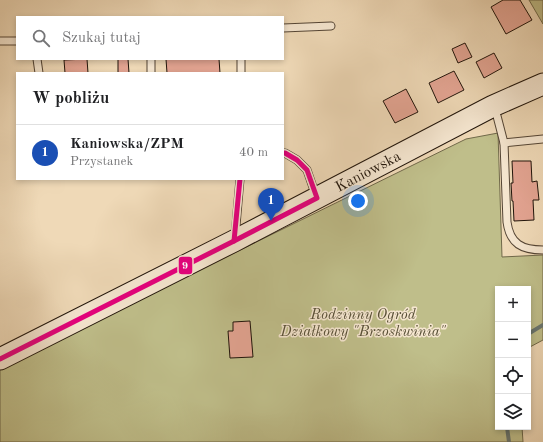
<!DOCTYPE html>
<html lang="pl">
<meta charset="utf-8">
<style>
body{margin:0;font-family:"Old Standard TT",serif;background:#f2f2f2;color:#202124}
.controls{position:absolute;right:12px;bottom:12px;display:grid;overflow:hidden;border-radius:0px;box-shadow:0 2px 6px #0003}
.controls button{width:36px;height:36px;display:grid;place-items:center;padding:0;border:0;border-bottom:1px solid #e0e0e0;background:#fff;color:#202124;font:20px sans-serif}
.you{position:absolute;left:358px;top:201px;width:14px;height:14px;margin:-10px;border:3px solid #fff;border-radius:50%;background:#1a73e8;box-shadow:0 0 0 6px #1a73e833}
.badge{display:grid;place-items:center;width:26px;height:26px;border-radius:50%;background:#8f2418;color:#fff;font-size:13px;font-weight:700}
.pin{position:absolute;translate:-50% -33px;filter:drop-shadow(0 1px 2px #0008)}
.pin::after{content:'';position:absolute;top:21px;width:14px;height:12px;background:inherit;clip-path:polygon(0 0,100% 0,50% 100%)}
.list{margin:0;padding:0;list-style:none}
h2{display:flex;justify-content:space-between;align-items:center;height:52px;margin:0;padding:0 16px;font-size:17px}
h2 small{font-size:13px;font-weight:400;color:#757577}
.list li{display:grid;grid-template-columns:26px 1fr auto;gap:12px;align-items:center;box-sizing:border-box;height:56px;padding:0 16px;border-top:1px solid #e0e0e0}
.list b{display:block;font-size:15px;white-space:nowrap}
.list p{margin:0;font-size:13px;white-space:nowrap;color:#757577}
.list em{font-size:13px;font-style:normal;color:#757577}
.icon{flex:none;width:22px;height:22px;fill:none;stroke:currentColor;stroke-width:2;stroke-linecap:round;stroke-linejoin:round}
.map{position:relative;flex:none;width:543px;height:442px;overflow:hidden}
.search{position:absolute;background:#fff;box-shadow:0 2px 6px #0003;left:16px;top:16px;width:268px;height:44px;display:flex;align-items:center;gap:10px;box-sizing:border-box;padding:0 14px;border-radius:0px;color:#757577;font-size:15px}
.panel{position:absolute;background:#fff;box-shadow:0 2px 6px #0003;left:16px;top:72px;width:268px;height:108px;border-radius:0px}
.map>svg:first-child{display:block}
.green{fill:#bfbe8a;stroke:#70694a}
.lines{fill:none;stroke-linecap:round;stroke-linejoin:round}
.stream{stroke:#6a7771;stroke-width:4}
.building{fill:#e3a492;stroke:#20140a}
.lane-casing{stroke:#544535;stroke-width:9}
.secondary-casing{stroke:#20140a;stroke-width:23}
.lane{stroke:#f5e6d0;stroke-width:7}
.secondary{stroke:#f5e6d0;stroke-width:21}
.bus-1-casing{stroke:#f5e6d0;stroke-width:8}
.bus-1{stroke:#e5007d;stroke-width:5}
.labels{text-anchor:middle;stroke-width:3;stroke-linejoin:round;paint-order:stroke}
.street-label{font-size:15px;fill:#20140a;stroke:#f5e6d0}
.park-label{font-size:15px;font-style:italic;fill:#585037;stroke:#f5e6d0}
.line-badge{stroke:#f5e6d0;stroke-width:1.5}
.badge-label{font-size:11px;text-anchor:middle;font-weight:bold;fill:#fff}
</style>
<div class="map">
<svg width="543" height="442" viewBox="0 0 543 442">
<rect width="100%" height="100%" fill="#efd9b7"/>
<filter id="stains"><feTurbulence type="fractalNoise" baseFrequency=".005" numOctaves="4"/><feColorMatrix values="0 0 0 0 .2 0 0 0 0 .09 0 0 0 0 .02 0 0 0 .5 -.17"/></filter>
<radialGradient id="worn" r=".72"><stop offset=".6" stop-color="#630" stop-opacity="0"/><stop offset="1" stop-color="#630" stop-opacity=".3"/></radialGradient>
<!-- green -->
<g class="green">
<path d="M 529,0 L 543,0 L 543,24 Z"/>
<path d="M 498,133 L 502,257 L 543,255 L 543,340 L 528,348 L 528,289 L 498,289 L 498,427 L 522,427 L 523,442 L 0,442 L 0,368 L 466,139 Z"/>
</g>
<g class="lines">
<!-- stream -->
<g class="stream">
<path d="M 528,334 L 543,325"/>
<path d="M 507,427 L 509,442"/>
</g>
</g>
<!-- building -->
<g class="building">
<path d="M 503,0 L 520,0 L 532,20 L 506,34 L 491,7 Z"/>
<path d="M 465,43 L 472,57 L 458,63 L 452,49 Z"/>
<path d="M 494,53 L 502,68 L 484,78 L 476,62 Z"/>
<path d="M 87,59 L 88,73 L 65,73 L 64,60 Z"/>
<path d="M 118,59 L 128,59 L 129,73 L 118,73 Z"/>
<path d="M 166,59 L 219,59 L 220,73 L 167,73 Z"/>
<path d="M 454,71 L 464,90 L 438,103 L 429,83 Z"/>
<path d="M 406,89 L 418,112 L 395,123 L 383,101 Z"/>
<path d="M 512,161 L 531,161 L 532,182 L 537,181 L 539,200 L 533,200 L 534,220 L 514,221 L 513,201 L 512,201 L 511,183 L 513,183 Z"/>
<path d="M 250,321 L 253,357 L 230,358 L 228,331 L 233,331 L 233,322 Z"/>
</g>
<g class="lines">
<defs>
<g id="lane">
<path d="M 283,28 L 331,26"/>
<path d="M 0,41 L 17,41"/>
<path d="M 37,59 L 39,73"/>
<path d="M 151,59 L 151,73"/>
<path d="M 241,59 L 241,73"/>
<path d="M 494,108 L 497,116 L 504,143 L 507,222 C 510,244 522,250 543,250"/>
<path d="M 504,143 L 543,139"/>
<path d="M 283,153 L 285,153 L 297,160 L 307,170 L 316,196"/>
<path d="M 235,237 L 240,179"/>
</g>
<g id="secondary">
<path id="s1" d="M 0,359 L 234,241 L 493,106 L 543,84"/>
</g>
</defs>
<!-- lane casing -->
<use href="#lane" class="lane-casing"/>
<!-- secondary casing -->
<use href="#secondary" class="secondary-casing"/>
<!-- lane -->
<use href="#lane" class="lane"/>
<!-- secondary -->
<use href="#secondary" class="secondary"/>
<defs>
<g id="bus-1">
<path d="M 234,241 L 240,179"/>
<path d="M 0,359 L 234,241 L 317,198 L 307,170 L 297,160 L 285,153 L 283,153"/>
</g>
</defs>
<!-- bus-1 casing -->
<use href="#bus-1" class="bus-1-casing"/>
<!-- bus-1 -->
<use href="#bus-1" class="bus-1"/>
</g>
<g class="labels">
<!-- street labels -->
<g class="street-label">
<text dy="5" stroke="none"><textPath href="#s1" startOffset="413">Kaniowska</textPath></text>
</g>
<!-- park labels -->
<g class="park-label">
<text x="363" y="319">Rodzinny Ogród<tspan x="363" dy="17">Działkowy "Brzoskwinia"</tspan></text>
</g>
</g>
<rect class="line-badge" x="178" y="256" width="15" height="19" rx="4" fill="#e5007d"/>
<g class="badge-label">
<text x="185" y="269">9</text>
</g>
<rect width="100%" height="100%" filter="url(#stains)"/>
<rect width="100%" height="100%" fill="url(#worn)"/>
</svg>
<div class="controls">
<button>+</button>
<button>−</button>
<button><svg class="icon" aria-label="locate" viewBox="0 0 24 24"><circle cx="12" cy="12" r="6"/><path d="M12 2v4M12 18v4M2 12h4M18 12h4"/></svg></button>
<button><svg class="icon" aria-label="layers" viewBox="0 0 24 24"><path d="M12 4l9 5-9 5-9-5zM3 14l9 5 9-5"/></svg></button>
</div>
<div class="you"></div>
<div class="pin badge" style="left:271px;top:221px;background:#1a4fb4">1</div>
<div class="search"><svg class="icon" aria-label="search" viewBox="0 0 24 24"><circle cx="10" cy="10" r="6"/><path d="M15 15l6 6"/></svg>Szukaj tutaj</div>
<section class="panel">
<h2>W pobliżu<small></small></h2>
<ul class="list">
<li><span class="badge" style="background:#1a4fb4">1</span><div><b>Kaniowska/ZPM</b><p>Przystanek</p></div><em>40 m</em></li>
</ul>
</section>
</div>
